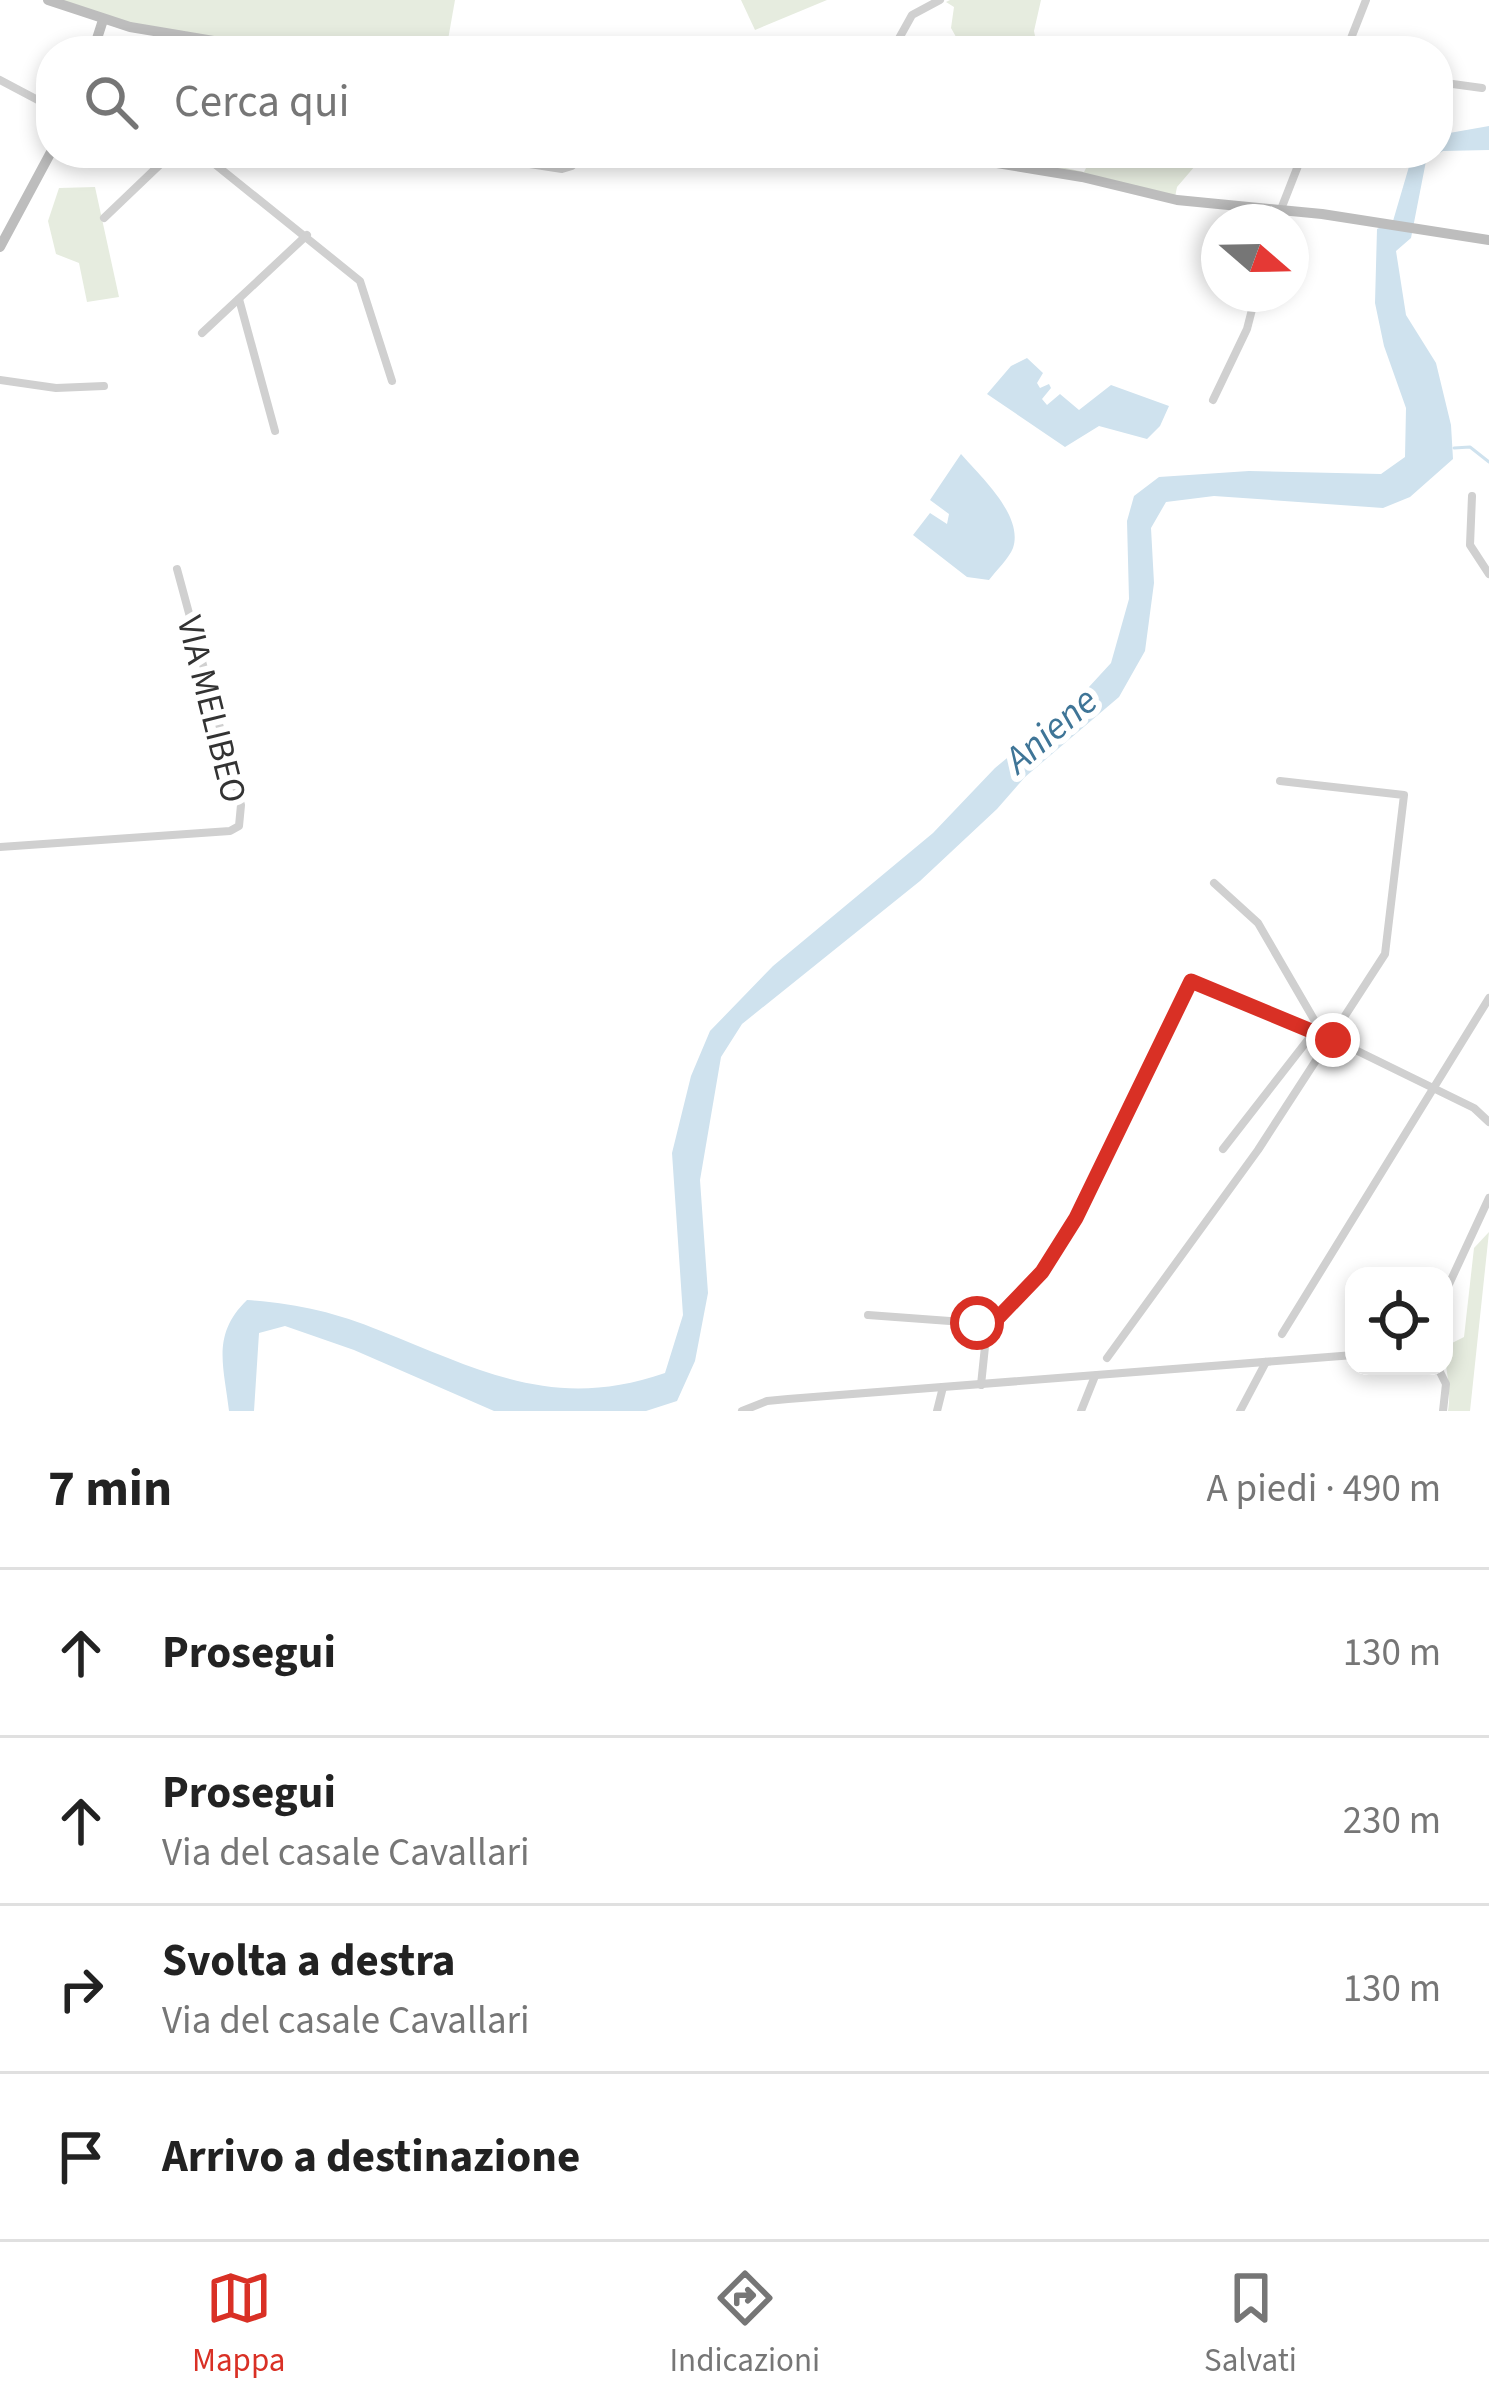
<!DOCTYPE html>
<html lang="it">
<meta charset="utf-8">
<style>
body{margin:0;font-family:"Source Sans 3",sans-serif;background:#f6f6f6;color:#222}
.controls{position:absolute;right:36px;bottom:36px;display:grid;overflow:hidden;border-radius:24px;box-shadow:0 6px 18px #0003}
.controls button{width:108px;height:108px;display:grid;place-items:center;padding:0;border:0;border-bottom:3px solid #e0e0e0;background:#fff;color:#222;font:60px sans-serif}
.compass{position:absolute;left:1201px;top:204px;width:108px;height:108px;border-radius:50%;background:#fff;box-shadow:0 6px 18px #0003;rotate:110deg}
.stop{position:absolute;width:36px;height:36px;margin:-27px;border:9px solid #d93025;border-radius:50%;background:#fff}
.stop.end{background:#d93025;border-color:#fff;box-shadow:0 3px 12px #0008}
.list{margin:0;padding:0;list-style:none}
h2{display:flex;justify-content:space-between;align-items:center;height:156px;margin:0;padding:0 48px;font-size:51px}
h2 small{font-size:39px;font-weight:400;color:#767676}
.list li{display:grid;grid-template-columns:78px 1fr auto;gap:36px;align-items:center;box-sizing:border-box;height:168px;padding:0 48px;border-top:3px solid #e0e0e0}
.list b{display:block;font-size:45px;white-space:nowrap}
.list p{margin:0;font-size:39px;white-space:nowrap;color:#767676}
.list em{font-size:39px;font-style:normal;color:#767676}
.icon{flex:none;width:66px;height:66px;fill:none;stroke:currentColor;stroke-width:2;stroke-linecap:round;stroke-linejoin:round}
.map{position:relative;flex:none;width:1489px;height:1411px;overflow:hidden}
.search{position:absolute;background:#fff;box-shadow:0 6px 18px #0003;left:36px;right:36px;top:36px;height:132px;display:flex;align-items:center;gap:30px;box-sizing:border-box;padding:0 42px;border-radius:48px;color:#767676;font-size:45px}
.sheet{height:828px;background:#fff}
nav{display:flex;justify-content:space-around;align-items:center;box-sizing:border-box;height:168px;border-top:3px solid #e0e0e0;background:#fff;font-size:33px;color:#767676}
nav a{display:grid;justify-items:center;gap:6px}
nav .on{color:#d93025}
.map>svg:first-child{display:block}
.green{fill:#e6ecdf}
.water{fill:#cfe2ee}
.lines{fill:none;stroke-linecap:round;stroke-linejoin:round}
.stream{stroke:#cfe2ee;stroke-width:3}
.street{stroke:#d0d0d0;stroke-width:8}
.secondary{stroke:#bdbdbd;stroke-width:10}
.route{stroke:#d93025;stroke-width:15}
.labels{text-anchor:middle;stroke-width:12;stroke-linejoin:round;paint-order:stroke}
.street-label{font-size:36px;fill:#333;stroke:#fff}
.water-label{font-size:39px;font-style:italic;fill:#3f7597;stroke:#fff}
</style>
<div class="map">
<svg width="1489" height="1411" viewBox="0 0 1489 1411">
<rect width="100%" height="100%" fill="#fff"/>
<!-- green -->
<g class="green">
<path d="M 59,0 L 455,0 L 446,51 L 300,51 L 130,23 Z"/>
<path d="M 741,0 L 827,0 L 755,30 Z"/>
<path d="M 950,0 L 1041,0 L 1034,31 L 1037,46 L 1055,51 L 964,51 L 951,28 L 954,7 L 946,2 Z"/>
<path d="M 953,153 L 995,153 L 1084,172 L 1089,162 L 1085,153 L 1185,153 L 1195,166 L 1177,187 L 1175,197 Z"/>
<path d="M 95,187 L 119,297 L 87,302 L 79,263 L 56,254 L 48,221 L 59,188 Z"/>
<path d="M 1489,1232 L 1470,1411 L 1448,1411 C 1452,1385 1444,1367 1444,1342 L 1452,1343 L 1464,1337 L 1474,1248 Z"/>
</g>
<!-- water -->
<g class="water">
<path d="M 1489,126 L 1489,150 L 1443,151 L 1426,161 L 1411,238 L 1396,251 L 1406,315 L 1436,363 L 1451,425 L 1453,459 L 1410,497 L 1383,508 L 1214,496 L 1166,502 L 1151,528 L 1154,583 L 1145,651 L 1119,697 L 1025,777 L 997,809 L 920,881 L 742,1024 L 721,1057 L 700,1180 L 708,1293 L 695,1361 L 677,1401 L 646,1411 L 494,1411 L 354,1350 L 285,1326 L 259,1333 L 254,1411 L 229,1411 C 224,1366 211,1335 247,1300 C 298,1304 334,1312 381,1331 C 484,1372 555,1411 665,1373 L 683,1315 L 672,1153 L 691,1076 L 710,1031 L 773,966 L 933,833 L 995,768 L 1077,700 L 1111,663 L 1129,599 L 1127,521 L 1134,496 L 1159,477 L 1249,471 L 1381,474 L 1405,457 L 1406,408 L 1384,346 L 1375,303 L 1377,229 L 1393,221 L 1413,153 L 1438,153 L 1438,135 Z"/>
<path d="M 1027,358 L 1043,373 L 1037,383 L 1040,388 L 1049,384 L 1051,388 L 1042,399 L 1047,405 L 1060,394 L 1079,410 L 1111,385 L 1169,406 L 1160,426 L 1147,439 L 1099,426 L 1065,447 L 987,394 L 1011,366 Z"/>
<path d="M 961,454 C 979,475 1024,515 1013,548 C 1009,558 996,571 989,580 L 967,577 L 913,535 L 930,513 L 947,524 L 949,514 L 930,500 Z"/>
</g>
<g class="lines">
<!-- stream -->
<path class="stream" d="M 1454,448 L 1470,447 L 1489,462"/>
<!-- street -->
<g class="street">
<path d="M 892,51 L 912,15 L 940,0"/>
<path d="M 1346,51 L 1366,0"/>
<path d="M 0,80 L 51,107"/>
<path d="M 1438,82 L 1482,88"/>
<path d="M 201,153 L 360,281 L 392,381"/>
<path d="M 458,153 L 562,169 L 572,166 L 580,153"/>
<path d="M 104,218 L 172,153"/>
<path d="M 1276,222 L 1303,153"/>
<path d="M 239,299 L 275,431"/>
<path d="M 202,333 L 307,235"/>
<path d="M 0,380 L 56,388 L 104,386"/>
<path d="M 1213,400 L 1247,329 L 1256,294"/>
<path d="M 1472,496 L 1470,545 L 1489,574"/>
<path d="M 0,847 L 230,831 L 239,826 L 241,805 L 177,569"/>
<path d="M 1214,883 L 1258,923 L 1316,1023 L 1314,1032 L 1223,1149"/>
<path d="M 1444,1295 L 1489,1198"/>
<path d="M 868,1315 L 977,1323"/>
<circle cx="985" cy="1328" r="9"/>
<path d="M 993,1323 L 1042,1272 L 1075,1218 L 1191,981 L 1333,1039 L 1474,1108 L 1489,1122"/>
<path d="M 1282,1334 L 1489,998"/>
<path d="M 1107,1358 L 1258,1150 L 1385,954 L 1404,795 L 1280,781"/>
<path d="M 1437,1366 L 1446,1384 L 1443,1411"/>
<path d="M 981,1385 L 986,1337"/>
<path d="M 742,1411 L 767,1401 L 788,1399 L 1354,1355"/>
<path d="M 937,1411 L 943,1387"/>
<path d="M 1081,1411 L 1095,1376"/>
<path d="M 1240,1411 L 1266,1362"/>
</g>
<!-- secondary -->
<g class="secondary">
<path d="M 48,0 L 130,27 L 274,51"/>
<path d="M 93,51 L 103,20"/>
<path d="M 935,153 L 1082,177 L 1177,200 L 1322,214 L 1489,240"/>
<path d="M 0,247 L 51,152"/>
</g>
</g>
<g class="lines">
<!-- route -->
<path class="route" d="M 977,1323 L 984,1318 L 993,1323 L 1042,1272 L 1076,1218 L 1191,981 L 1333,1040"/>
</g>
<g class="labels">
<!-- street labels -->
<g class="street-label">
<text transform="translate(213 709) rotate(76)" y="13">VIA MELIBEO</text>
</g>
<!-- water labels -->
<g class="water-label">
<text transform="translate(1050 729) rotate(-41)" y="14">Aniene</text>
</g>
</g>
</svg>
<div class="controls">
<button><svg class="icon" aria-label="locate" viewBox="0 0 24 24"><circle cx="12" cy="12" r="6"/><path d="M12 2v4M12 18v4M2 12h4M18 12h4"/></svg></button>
</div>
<svg class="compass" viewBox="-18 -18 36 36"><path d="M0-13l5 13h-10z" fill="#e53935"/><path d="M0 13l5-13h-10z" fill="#767676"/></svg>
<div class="stop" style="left:977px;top:1323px"></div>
<div class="stop end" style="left:1333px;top:1040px"></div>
<div class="search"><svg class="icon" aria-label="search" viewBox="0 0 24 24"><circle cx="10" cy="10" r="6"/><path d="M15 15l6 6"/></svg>Cerca qui</div>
</div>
<section class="sheet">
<h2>7 min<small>A piedi · 490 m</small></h2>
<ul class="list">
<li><svg class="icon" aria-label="ahead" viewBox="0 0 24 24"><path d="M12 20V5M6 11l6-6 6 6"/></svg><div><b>Prosegui</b></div><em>130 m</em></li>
<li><svg class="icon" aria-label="ahead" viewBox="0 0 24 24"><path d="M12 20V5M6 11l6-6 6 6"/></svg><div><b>Prosegui</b><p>Via del casale Cavallari</p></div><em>230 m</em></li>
<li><svg class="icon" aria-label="right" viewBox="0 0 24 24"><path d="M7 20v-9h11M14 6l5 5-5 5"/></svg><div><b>Svolta a destra</b><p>Via del casale Cavallari</p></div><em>130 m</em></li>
<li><svg class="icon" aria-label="arrive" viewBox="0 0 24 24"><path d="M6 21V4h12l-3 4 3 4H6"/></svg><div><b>Arrivo a destinazione</b></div></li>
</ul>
</section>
<nav>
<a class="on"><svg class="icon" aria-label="map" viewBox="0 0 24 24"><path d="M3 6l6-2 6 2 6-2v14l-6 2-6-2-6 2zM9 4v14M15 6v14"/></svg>Mappa</a>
<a><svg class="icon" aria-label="directions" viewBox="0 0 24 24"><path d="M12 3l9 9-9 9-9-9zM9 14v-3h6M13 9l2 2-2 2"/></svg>Indicazioni</a>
<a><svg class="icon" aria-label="saved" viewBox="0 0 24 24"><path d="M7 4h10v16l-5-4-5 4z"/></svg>Salvati</a>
</nav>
